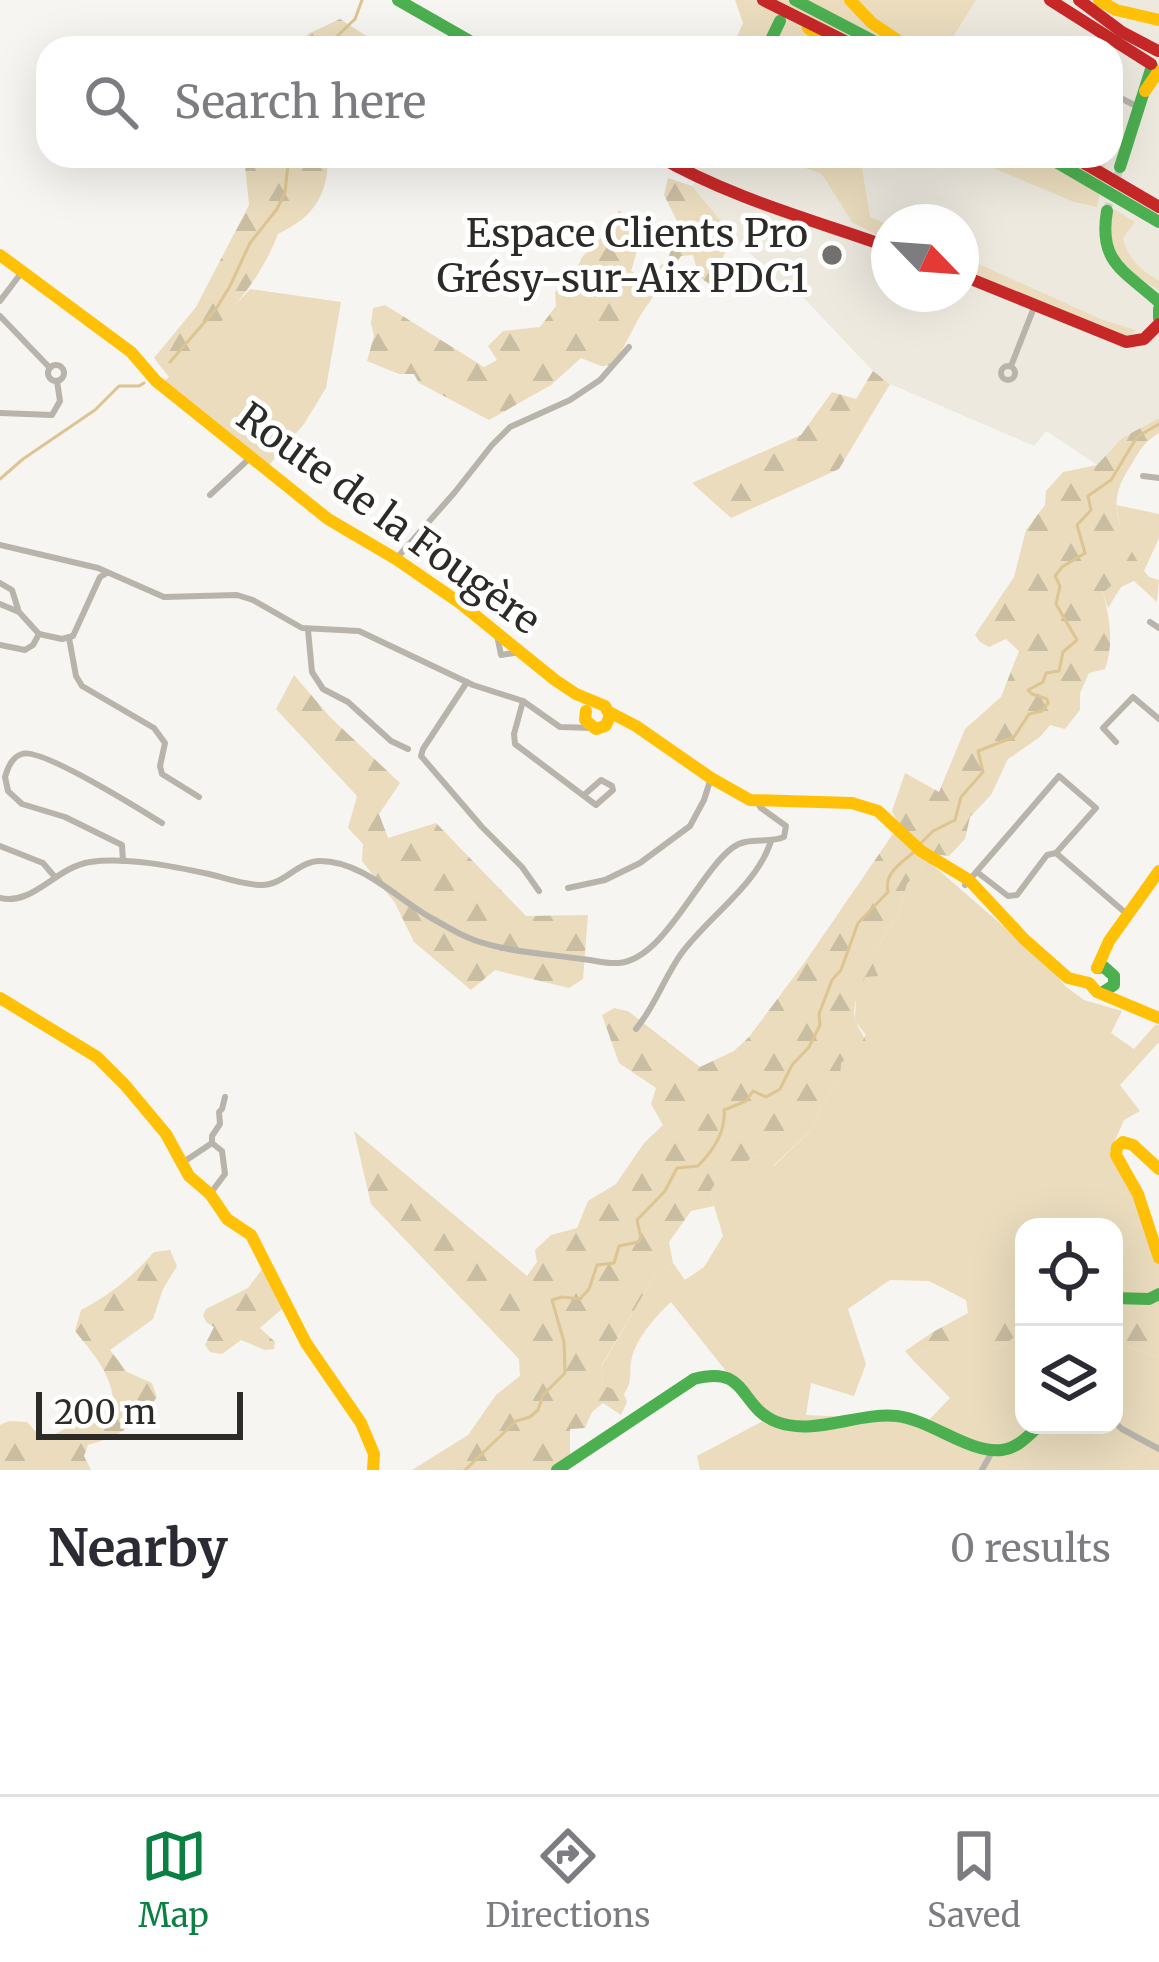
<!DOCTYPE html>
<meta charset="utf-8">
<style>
body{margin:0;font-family:Merriweather,serif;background:#f7f7f7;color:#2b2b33}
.controls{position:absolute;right:36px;bottom:36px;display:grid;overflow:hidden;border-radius:24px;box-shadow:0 12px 48px #0002}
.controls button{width:108px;height:108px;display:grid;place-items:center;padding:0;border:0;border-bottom:3px solid #e1e1e2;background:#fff;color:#2b2b33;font:60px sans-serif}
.compass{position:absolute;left:871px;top:204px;width:108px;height:108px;border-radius:50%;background:#fff;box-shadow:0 12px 48px #0002;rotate:115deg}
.scale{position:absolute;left:36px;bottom:30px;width:207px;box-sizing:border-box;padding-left:12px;border:6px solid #2c2b28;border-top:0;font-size:33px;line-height:42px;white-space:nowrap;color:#2c2b28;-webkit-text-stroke:9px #fff;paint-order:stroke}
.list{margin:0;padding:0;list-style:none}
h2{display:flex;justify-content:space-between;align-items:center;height:156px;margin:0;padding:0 48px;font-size:51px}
h2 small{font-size:39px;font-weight:400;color:#7c7c81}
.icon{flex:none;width:66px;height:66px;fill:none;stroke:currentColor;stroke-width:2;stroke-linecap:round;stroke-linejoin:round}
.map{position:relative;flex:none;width:1159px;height:1470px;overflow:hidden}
.search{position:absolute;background:#fff;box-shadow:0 12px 48px #0002;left:36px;right:36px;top:36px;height:132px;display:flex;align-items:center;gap:30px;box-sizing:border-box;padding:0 42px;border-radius:36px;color:#7c7c81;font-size:45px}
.sheet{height:324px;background:#fff}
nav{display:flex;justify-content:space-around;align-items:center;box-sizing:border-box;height:168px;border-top:3px solid #e1e1e2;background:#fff;font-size:33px;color:#7c7c81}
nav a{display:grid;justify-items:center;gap:6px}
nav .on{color:#0b8043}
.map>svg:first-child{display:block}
.built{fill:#ede9df;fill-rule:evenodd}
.green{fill:#eadcbd}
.forest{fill:url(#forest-firs)}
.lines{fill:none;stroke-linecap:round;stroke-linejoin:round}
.stream{stroke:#dcc590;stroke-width:3}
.secondary-tunnel{stroke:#cecdc9;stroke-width:8;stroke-dasharray:8 4;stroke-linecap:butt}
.street{stroke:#b8b4ab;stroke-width:6}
.fast{stroke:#4caf50;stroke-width:12}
.slow{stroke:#ffc107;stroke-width:12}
.jam{stroke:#c62828;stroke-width:12}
.poi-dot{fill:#73726e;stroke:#fff;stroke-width:4.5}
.labels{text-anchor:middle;stroke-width:10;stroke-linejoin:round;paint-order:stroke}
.poi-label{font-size:39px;fill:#2c2b28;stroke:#fff;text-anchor:end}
.street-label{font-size:39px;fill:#2c2b28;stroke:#fff}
</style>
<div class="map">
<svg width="1159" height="1470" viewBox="0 0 1159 1470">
<defs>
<pattern id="forest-firs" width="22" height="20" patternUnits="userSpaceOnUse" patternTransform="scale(3)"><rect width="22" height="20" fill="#eadcbd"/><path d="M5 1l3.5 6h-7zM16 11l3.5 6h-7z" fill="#c9bda2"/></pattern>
</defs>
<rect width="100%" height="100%" fill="#f7f5f1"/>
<!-- built -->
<path class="built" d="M 766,0 L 1159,0 L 1159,418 L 1122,438 L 1097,465 L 1046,431 L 1034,446 L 890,384 L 873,371 L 797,291 L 773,277 L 731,233 L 692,186 L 702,172 L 674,159 L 675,156 L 1111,156 L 1111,48 L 739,48 ZM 889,222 L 961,222 L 961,294 L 889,294 Z"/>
<!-- green -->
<g class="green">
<path d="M 735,0 L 976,0 L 946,48 L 732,48 L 743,23 Z"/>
<path d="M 772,156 L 894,156 L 861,162 L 870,217 L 889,225 L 889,241 L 852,222 L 822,174 Z"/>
<path d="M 965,156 L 1101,156 L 1106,160 L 1097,207 L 1074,202 Z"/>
<path d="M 1112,208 L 1135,222 L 1123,238 C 1128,260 1140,269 1159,281 L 1159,290 C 1121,268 1107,255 1112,208 Z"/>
<path d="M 961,256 L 1103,320 L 1136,330 L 1130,336 L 1124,335 L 961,271 Z"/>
<path d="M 250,289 L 341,302 L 326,388 L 304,424 L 269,465 L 164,382 Z"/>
<path d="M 1116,505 L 1159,514 L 1159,538 L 1144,571 L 1149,577 L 1159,580 L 1157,602 L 1134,581 L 1121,587 L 1108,608 L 1103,593 L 1137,562 L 1121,532 Z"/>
<path d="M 927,860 L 1048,965 L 1065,986 L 1084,1000 L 1122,1011 L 1111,1033 L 1134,1049 L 1156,1024 L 1159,1026 L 1159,1042 L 1120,1085 L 1140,1111 L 1124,1120 L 1110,1152 L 1131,1191 L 1159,1261 L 1159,1303 L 1114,1304 L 1114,1227 L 1024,1227 L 1024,1311 L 1007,1310 L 991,1326 L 968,1313 L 966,1300 L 929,1281 L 890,1280 L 848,1309 L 866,1364 L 854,1396 L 811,1383 L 806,1415 L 929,1420 L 950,1398 L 911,1358 L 931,1347 L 940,1349 L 961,1335 L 999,1349 L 1013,1338 L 1024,1336 L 1024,1425 L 1114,1425 L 1114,1341 L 1159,1358 L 1159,1470 L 700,1470 L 697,1456 L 765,1420 L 671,1302 C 656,1316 638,1336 632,1357 C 628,1372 634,1380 624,1394 L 603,1386 L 601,1367 L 655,1275 L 673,1263 L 685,1280 L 704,1267 L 723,1236 L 710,1192 L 716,1181 L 732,1176 L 754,1155 L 774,1166 L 813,1128 L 822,1105 L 840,1079 L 840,1063 L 851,1054 L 866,1035 L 855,1021 L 856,996 L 875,951 L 898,915 L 907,884 Z"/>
</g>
<!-- forest -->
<g class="forest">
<path d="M 340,19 L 368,37 L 362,48 L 299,48 L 308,34 Z"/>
<path d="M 244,156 L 328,156 C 328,195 314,217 278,234 C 256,292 210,333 169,377 L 154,358 L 196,307 L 249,205 Z"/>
<path d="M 668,178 L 692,186 L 731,233 C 728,250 719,261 718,278 L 711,285 L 699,277 L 693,255 L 681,256 L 640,316 L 614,365 L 601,366 L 581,358 L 551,385 L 489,420 L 419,383 L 414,374 L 399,374 L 367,361 L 374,336 L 371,323 L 373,308 L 385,305 L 484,367 L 497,360 L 488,346 L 503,331 L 540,327 L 556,306 L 555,292 L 575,273 L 582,257 L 600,239 L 619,210 L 643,231 L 631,271 L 645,280 L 668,259 L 679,225 L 664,195 Z"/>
<path d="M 873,371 L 890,384 L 839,469 L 731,518 L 692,483 L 801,435 L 832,392 L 856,399 Z"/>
<path d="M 1159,418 L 1159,433 C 1141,444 1139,453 1128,470 C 1106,504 1119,530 1138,562 L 1103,593 C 1110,619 1114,643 1105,669 L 1089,673 L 1080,693 L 1080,710 L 1065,729 L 1050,725 L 1040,737 L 1008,759 L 991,795 L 970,817 L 965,839 L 949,856 L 932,854 L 907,884 L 898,915 L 875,951 L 872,961 L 878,976 L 865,977 C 859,989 852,1005 855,1019 C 858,1030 866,1036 868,1049 L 851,1054 L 841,1063 L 840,1079 L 822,1105 L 813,1128 L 773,1166 L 754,1155 L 732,1176 L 716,1182 L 710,1192 L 714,1206 L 691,1211 L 669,1242 L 673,1263 L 655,1275 L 601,1366 L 603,1385 L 624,1394 L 627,1402 L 621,1415 L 603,1403 L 592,1412 L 585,1428 L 570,1429 L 570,1459 L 553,1470 L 412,1470 L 468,1435 L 496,1395 L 520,1376 L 519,1359 L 371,1204 L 354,1131 L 527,1276 L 537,1262 L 535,1250 L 551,1235 L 577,1228 L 588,1201 L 616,1184 L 644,1143 L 663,1125 L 651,1104 L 656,1088 L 619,1063 L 602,1015 L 614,1008 L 628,1011 L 700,1067 L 734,1051 L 749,1037 L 805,962 L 899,825 L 892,811 L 905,773 L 939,792 L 965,729 L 1001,697 L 1019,651 L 1006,639 L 989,647 L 980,642 L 975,635 L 1014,577 L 1026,530 L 1045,505 L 1046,491 L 1063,472 L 1097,465 L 1122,438 Z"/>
<path d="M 294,675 L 330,717 L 400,783 L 379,814 L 388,838 L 436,823 L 526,916 L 588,915 L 583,979 L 569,988 L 495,970 L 471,990 L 414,942 L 395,903 L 362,861 L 363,844 L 348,828 L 357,796 L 276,709 Z"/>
<path d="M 170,1250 L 177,1266 L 163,1289 L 153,1319 L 110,1350 L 127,1372 L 152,1383 L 157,1397 C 137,1425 121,1436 88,1445 L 84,1456 L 91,1470 L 0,1470 L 0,1425 L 9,1421 L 27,1422 L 43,1440 L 92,1415 L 114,1408 C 113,1375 95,1356 75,1331 L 81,1310 C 110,1295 132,1277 154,1252 Z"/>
<path d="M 263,1268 L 283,1308 L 260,1328 L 275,1342 L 274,1349 L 265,1350 L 241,1340 L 222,1354 L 210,1352 L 205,1345 L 214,1327 L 206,1322 L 203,1315 L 206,1309 L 248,1288 Z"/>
<path d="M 1159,1303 L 1159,1358 L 1114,1341 L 1114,1304 Z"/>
<path d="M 1007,1310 L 1024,1311 L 1024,1336 L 1013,1338 L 999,1349 L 962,1336 L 940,1349 L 931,1347 L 911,1358 L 905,1351 L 933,1332 L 968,1313 L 991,1325 Z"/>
</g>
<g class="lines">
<!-- stream -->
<g class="stream">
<path d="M 325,48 L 355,19 L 362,0"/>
<path d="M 170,362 L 216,309 L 230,286 L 250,243 L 277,209 L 285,192 L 289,156"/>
<path d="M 0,479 L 23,459 L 95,410 L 119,386 L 139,386 L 144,383"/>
<path d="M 922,842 L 933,831 L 955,820 L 961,797 L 983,772 L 978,751 L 1014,737 L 1029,714 L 1042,711 L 1048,703 L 1047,699 L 1032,694 L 1028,690 L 1043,682 L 1046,673 L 1059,671 L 1063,652 L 1077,640 L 1056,604 L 1060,586 L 1055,576 L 1062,567 L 1085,553 L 1077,525 L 1091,510 L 1088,496 L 1111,480 L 1137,437 L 1159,424"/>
<path d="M 465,1470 L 516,1421 L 530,1417 L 538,1410 L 543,1395 L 565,1373 L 564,1342 L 552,1300 L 562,1297 L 580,1299 L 589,1289 L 597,1265 L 614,1263 L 619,1246 L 638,1242 L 641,1238 L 637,1220 L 665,1191 L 677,1168 L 698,1166 C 713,1151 726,1131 724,1110 L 746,1101 L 753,1091 L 766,1097 L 780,1089 L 792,1065 L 809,1047 L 820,1025 L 819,1014 L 832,980 L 841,970 L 858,923 L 888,892 C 884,873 900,864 914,852"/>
</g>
<!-- secondary-tunnel -->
<path class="secondary-tunnel" d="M 1107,211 L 1120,167"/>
<!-- street -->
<g class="street">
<path d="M 1111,93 L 1138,107"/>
<path d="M 0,301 L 22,272"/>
<path d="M 0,316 L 50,368"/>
<circle cx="56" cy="373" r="8"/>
<circle cx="1008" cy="373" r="7"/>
<path d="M 1011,366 L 1035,305"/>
<path d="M 0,413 L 52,415 L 60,401 L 57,381"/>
<path d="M 1143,476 L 1159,478"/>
<path d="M 210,495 L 251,457"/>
<path d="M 0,545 L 98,568 L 164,597 L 237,595 L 253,600 L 302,628 L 359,631 L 473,685 L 523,701 L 560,727 L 593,728"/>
<path d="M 396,559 L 455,492 L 492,445 L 510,427 L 570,400 L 600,380 L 629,347"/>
<path d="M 0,583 L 12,590 L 18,609"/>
<path d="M 0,604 L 19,612 L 39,634"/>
<path d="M 1150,622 L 1159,628"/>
<path d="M 308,630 L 312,672 L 323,689 L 348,702 L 391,741 L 408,749"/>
<path d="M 39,634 L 62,639 L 73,636 L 100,577 L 107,573"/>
<path d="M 497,635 L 501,655 L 520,652"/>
<path d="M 69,638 L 76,676 L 82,686 L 154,728 L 165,743 L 160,766 L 162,774 L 199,797"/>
<path d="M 0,645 L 25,650 L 33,645 L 39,634"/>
<path d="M 467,682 L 423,749 L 421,756 L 482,827 L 522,867 L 539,891"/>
<path d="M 523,701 L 514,734 L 515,744 L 596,805 L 613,790 L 612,786 L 601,780 L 584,795"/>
<path d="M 1116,742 L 1103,728 L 1133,697 L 1159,719"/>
<path d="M 0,846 L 43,863 L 54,876"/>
<path d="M 123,861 L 122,845 L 65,817 L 22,804 L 8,791 L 5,777 C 8,767 12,757 22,754 C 41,747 141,810 162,823"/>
<path d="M 977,872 L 1008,896 L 1017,895 L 1047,855 L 1056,853"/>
<path d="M 965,885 L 1059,776 L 1096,808 L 1056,853 L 1128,915"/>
<path d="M 568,888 L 605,880 L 640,863 L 690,826 L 704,800 L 711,778"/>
<path d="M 0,898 C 33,906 56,867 90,862 C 127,857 172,866 209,874 C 226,878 244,885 262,885 C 284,885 298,861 320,861 C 363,861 398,900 433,919 C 446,926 460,935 474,940 C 507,952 547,954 582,959 C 594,960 606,964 618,963 C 664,960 697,875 732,848 C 748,836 767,844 784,837 L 786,826 L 761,808 L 757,802"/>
<path d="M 636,1029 C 655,1006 664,978 681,954 C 708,917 757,885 771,841"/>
<path d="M 212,1143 L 212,1136 L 220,1124 L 219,1112 L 222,1109 L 225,1097"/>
<path d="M 182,1163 L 212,1143 L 222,1151 L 225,1174 L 210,1194"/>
<path d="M 1114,1422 L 1122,1429 L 1159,1449"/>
<path d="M 982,1470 L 993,1450"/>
</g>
<!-- fast -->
<g class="fast">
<path d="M 398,0 L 482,48"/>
<path d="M 795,0 L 887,48"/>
<path d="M 767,48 L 780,21"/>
<path d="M 1046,156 L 1159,222"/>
<path d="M 1120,167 L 1152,66"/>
<path d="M 1107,211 C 1098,263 1125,271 1159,302"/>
<path d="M 1159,309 L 1159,318"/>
<path d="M 1097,968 L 1104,967 L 1114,976 L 1114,985 L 1103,992"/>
<path d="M 1114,1298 L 1149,1299 L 1159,1294"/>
<path d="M 557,1470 L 694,1379 C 749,1364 738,1407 777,1422 C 814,1436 858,1412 897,1416 C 931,1420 969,1454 1002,1450 C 1018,1448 1029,1435 1040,1425"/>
</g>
<!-- slow -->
<g class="slow">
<path d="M 850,0 L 872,23 L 909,48"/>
<path d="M 1099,0 L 1116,10 L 1159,20"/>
<path d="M 808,28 L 837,48"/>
<path d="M 1145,91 L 1158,72"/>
<path d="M 0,255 L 131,352 L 156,381 L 328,519 L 396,559 L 460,603 L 555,680 L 576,694 L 605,706 L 610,716 L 606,725"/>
<path d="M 586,711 L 585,720 L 596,729 L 605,726"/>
<path d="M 611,713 L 636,726 L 711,778 L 750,800 L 852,803 L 878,811 L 921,851 L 969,880 L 1024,939 L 1068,978 L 1089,983 L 1097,992 L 1159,1018"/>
<path d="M 1097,968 L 1109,941 L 1159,871"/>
<path d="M 0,998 L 97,1057 L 125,1085 L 166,1134 L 189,1176 L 210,1194 L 227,1219 L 251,1235 L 306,1343 L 361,1423 L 374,1454 L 373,1470"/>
<path d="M 1159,1169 L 1133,1145 L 1123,1142 L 1117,1147 L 1116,1155 L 1138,1194 L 1159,1258"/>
</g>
<!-- jam -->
<g class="jam">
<path d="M 763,0 L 859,48"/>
<path d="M 1050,0 L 1151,64"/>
<path d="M 1079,0 L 1122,32 L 1158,51"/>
<path d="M 658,156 C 731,198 810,219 889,247"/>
<path d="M 1072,156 L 1159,207"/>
<path d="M 961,275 L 1126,342 L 1144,339 L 1159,324"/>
</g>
</g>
<!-- markers -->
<circle class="poi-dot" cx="832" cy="255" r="12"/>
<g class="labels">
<!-- poi labels -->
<g class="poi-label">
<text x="808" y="247">Espace Clients Pro<tspan x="808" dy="45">Grésy-sur-Aix PDC1</tspan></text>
</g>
<!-- street labels -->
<g class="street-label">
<text transform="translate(389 518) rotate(36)" y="14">Route de la Fougère</text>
</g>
</g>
</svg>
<div class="controls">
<button><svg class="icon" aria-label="locate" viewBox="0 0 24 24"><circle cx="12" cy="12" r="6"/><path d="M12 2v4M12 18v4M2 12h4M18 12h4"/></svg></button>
<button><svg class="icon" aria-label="layers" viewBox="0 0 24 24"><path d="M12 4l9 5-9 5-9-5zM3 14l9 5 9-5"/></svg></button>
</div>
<svg class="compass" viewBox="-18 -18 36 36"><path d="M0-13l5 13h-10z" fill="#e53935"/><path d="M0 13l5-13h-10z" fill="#7c7c81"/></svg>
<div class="scale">200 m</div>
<div class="search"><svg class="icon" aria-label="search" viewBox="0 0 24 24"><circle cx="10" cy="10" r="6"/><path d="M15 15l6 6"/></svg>Search here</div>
</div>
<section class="sheet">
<h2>Nearby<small>0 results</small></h2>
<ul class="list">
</ul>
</section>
<nav>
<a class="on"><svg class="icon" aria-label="map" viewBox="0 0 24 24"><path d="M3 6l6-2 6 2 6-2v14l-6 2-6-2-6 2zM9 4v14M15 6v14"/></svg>Map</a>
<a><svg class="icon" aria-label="directions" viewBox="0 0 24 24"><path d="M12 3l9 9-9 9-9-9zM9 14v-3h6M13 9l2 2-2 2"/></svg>Directions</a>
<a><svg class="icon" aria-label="saved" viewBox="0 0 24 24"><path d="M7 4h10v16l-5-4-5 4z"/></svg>Saved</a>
</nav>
